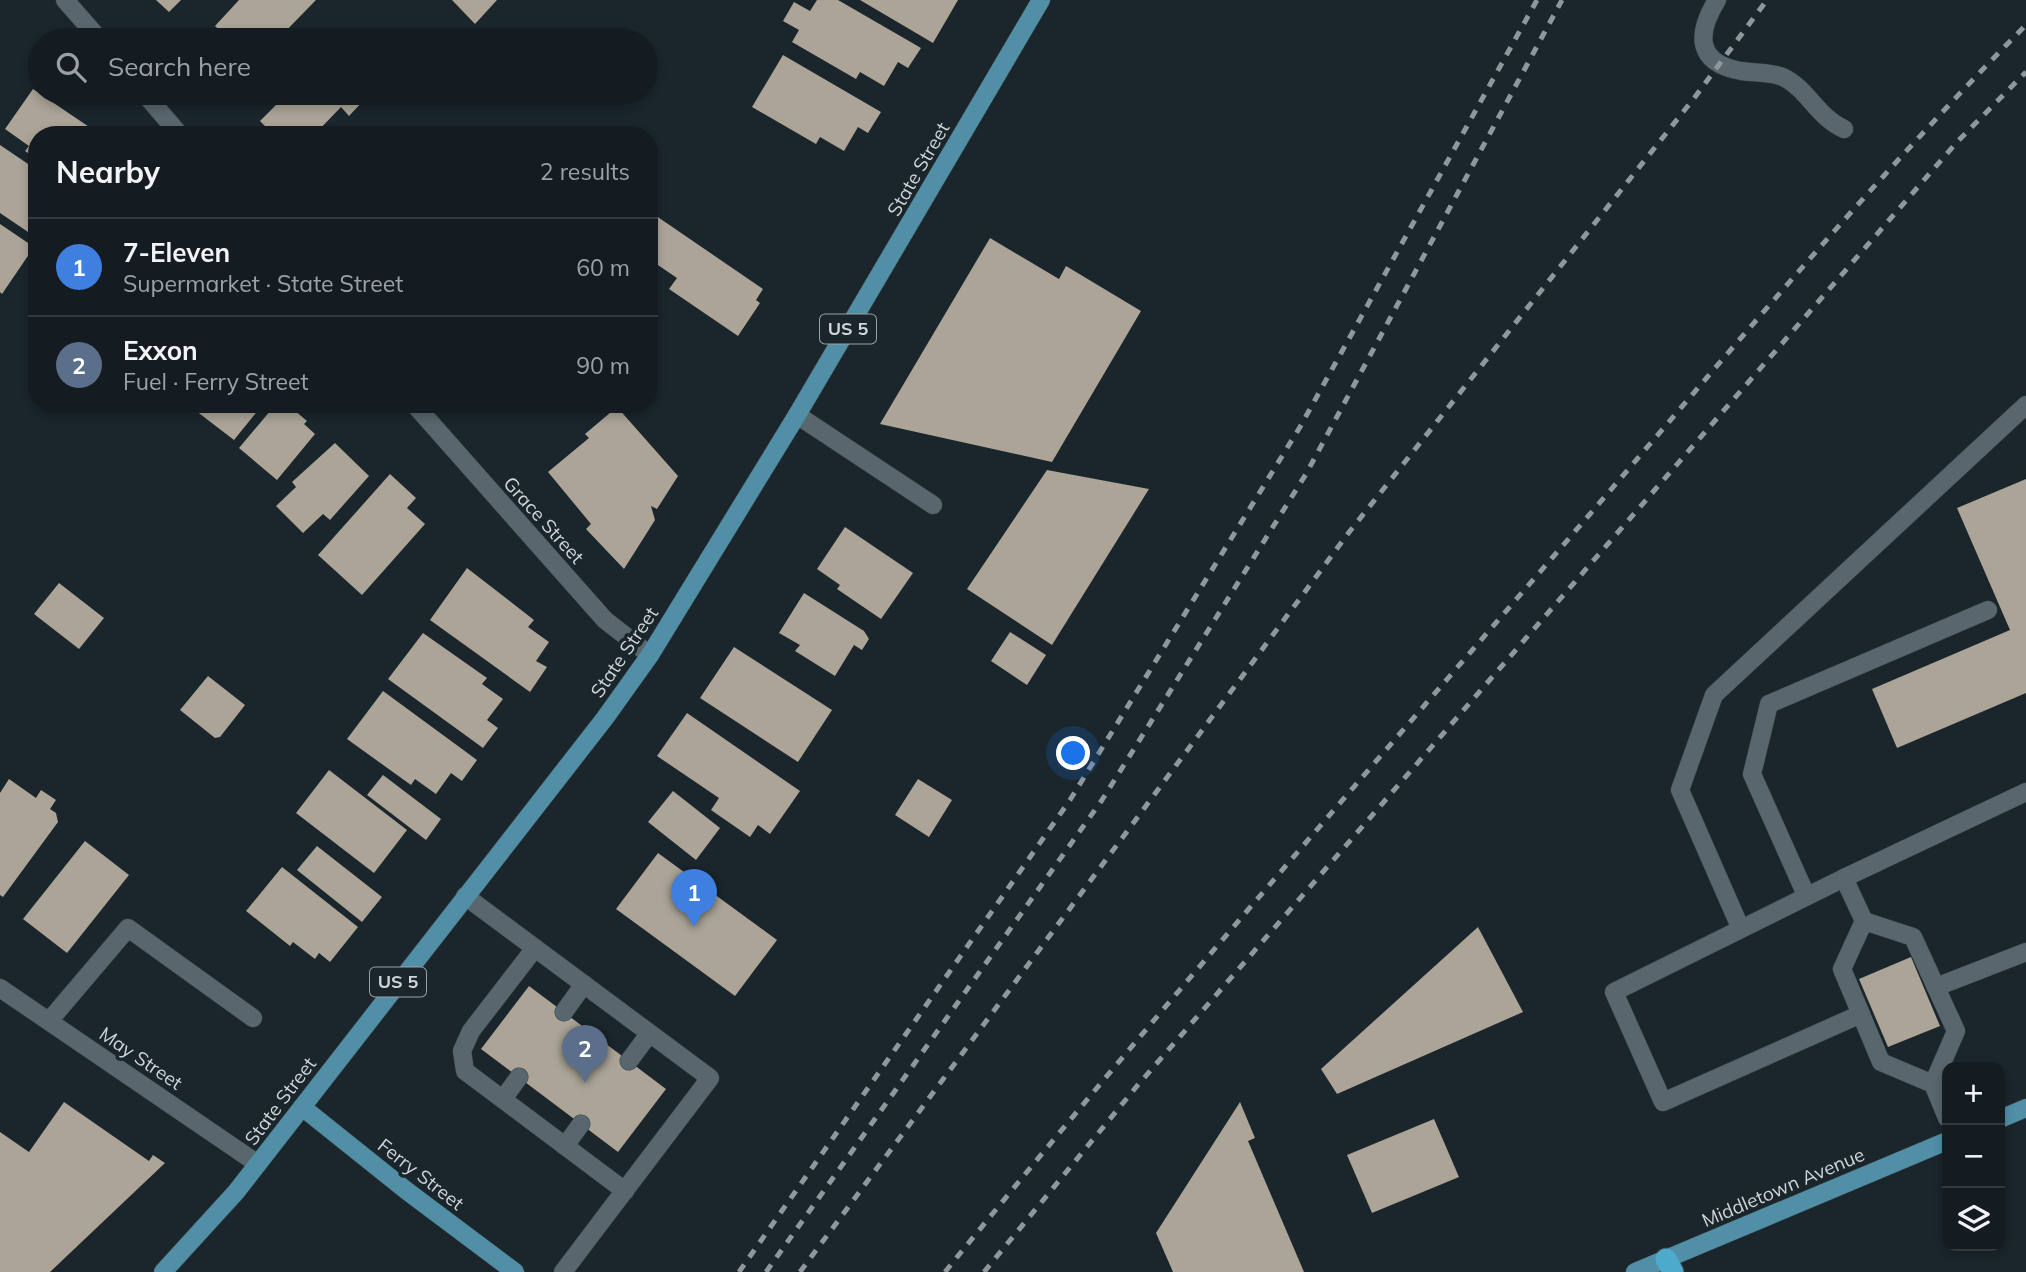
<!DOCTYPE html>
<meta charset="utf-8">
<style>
body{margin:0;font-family:Mulish,sans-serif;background:#1d252a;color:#f1f3f6}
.controls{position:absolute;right:21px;bottom:21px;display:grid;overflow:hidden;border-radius:14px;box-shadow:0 4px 10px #0003}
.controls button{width:63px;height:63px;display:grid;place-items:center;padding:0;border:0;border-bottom:2px solid #333a3f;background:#141c21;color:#f1f3f6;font:35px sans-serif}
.you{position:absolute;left:1074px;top:754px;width:24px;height:24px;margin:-18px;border:5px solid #fff;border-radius:50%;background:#1a73e8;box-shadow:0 0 0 10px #1a73e833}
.badge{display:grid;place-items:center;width:46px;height:46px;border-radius:50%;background:#8c9099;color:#fff;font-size:23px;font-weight:700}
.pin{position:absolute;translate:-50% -58px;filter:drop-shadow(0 2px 4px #0008)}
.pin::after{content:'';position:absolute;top:37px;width:24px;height:21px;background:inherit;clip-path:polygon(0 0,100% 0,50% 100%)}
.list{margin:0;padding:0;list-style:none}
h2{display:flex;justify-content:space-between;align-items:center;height:91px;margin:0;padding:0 28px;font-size:30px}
h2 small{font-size:23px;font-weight:400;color:#9da1a5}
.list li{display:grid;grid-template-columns:46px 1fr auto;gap:21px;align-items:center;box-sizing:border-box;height:98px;padding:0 28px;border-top:2px solid #333a3f}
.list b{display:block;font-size:26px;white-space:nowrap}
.list p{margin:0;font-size:23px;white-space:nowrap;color:#9da1a5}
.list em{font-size:23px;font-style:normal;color:#9da1a5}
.icon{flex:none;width:38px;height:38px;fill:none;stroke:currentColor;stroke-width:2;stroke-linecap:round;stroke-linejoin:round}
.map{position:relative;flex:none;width:2026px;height:1272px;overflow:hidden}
.search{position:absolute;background:#141c21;box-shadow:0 4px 10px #0003;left:28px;top:28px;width:630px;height:77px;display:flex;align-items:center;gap:18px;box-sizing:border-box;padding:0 24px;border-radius:38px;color:#9da1a5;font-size:26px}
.panel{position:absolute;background:#141c21;box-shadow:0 4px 10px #0003;left:28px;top:126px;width:630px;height:287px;border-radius:28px}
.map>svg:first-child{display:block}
.building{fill:#aba497}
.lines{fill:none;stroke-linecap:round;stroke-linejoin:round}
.service-casing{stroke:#394347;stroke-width:19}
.minor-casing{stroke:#394347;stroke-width:19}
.primary-casing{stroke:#394347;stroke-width:19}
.motorway-casing{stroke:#394347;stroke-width:23}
.service{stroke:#58666d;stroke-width:18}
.minor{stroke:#58666d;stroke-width:18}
.primary{stroke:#518fa7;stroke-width:18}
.motorway{stroke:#4daacd;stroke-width:21}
.rail{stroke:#8e979b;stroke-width:5;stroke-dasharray:9 9;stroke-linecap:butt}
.labels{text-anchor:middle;stroke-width:7;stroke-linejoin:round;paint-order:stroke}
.shield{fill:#1a262c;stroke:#98a1a5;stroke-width:2}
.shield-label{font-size:18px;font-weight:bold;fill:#ced6d9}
.street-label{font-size:19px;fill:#ced6d9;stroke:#1a262c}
</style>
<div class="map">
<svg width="2026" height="1272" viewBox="0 0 2026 1272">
<rect width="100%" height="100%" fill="#1a262c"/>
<!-- building -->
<g class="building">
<path d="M 156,0 L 181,0 L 169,12 Z"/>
<path d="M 239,0 L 316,0 L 277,40 L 230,40 L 215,26 Z"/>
<path d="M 452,0 L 497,0 L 475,24 Z"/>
<path d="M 817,0 L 838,0 L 921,48 L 908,68 L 898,62 L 884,86 L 860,72 L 856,79 L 792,42 L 799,30 L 783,21 L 794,2 L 810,11 Z"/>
<path d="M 860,0 L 958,0 L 933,43 Z"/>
<path d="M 783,55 L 881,112 L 868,133 L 858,127 L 844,151 L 820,137 L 816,144 L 752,107 Z"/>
<path d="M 33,89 L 101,135 L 37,135 L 37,159 L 25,151 L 29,146 L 5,129 Z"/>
<path d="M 288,93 L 361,93 L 366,98 L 349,116 L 341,107 L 314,135 L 274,135 L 260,121 Z"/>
<path d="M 0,145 L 37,170 L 37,238 L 0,213 Z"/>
<path d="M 649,211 L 763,289 L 756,300 L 760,303 L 738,336 L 669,289 L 677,278 L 649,259 Z"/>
<path d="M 0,224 L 34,247 L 2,294 L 0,292 Z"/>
<path d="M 990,238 L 1059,279 L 1066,266 L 1141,311 L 1052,462 L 880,424 Z"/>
<path d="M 187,404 L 263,404 L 234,440 Z"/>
<path d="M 276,404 L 287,404 L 307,421 L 304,424 L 315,434 L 277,480 L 239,448 Z"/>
<path d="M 617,407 L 678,476 L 657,509 L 651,506 L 655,520 L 624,569 L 586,529 L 591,524 L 548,472 L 589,438 L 585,434 Z"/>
<path d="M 335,443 L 369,476 L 330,520 L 323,514 L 303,533 L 276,506 L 296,487 L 292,482 Z"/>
<path d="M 1047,470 L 1149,489 L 1052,645 L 967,589 Z"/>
<path d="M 390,474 L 416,498 L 407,508 L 425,524 L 362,595 L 318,555 Z"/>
<path d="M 2026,479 L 2026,693 L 1897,748 L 1872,689 L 2010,630 L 1957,508 Z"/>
<path d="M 845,527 L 913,573 L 881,619 L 837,589 L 840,585 L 817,569 Z"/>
<path d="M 467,568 L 534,620 L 528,627 L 549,642 L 536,661 L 547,667 L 530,692 L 430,620 Z"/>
<path d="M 59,583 L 104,618 L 79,649 L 34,614 Z"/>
<path d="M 804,593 L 864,631 L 869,639 L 862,650 L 854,645 L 835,676 L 795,651 L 800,645 L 779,633 Z"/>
<path d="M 1010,632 L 1046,655 L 1027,685 L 991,661 Z"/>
<path d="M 423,633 L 487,678 L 482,684 L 503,699 L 487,720 L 498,728 L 483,748 L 388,679 Z"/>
<path d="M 734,647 L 832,710 L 798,762 L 700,698 Z"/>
<path d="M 208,676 L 245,705 L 220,737 L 215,738 L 180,710 Z"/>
<path d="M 383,691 L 477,760 L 462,781 L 451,773 L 436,794 L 415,779 L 411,785 L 347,739 Z"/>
<path d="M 687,713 L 800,791 L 770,834 L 758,825 L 750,837 L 711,810 L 719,798 L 657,756 Z"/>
<path d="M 329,770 L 407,830 L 374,873 L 296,813 Z"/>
<path d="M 383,775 L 441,819 L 426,840 L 367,795 Z"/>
<path d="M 9,779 L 36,798 L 41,790 L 56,800 L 50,809 L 56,813 L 58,822 L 3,897 L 0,895 L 0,793 Z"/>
<path d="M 918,779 L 952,800 L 929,837 L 895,815 Z"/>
<path d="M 673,791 L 720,828 L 696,860 L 648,822 Z"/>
<path d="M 85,841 L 129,875 L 67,953 L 23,919 Z"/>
<path d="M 317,846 L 382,897 L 362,922 L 297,870 Z"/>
<path d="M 658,853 L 777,940 L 735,996 L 616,909 Z"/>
<path d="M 282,867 L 358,927 L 330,962 L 319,953 L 315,959 L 293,942 L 290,946 L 246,911 Z"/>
<path d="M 1478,927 L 1523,1012 L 1337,1094 L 1321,1069 Z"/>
<path d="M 1911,957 L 1940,1026 L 1888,1047 L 1859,979 Z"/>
<path d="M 529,986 L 666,1089 L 618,1152 L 481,1049 Z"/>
<path d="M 64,1102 L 149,1161 L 153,1155 L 165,1163 L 50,1272 L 0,1272 L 0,1132 L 29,1152 Z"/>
<path d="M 1240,1102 L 1255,1138 L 1248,1141 L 1304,1272 L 1173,1272 L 1156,1233 Z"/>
<path d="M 1434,1119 L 1459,1177 L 1372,1213 L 1347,1155 Z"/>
</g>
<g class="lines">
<defs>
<g id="service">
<path d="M 1717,0 C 1696,34 1696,63 1741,71 C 1754,73 1771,72 1783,77 C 1808,89 1816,116 1844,129"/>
<path d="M 797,415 L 933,505"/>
<path d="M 1844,878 L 1614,992 L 1663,1102 L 1861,1014"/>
<path d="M 1806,895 L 1752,774 L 1769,704 L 1988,610"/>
<path d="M 465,896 L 710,1078 L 563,1272"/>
<path d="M 1864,921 L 1842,969 L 1881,1062 L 1933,1084 L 1947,1118"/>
<path d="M 1740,927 L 1680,790 L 1714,695 L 2026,405"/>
<path d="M 535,948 L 471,1031 L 462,1051 L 465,1071 L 625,1191"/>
<path d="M 1936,987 L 2026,952"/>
<path d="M 564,1012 L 584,984"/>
<path d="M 49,1021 L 128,928 L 253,1018"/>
<path d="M 629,1061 L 649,1034"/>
<path d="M 1933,1084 L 1956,1031 L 1913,937 L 1864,921 L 1844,878 L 2026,792"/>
<path d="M 503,1099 L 519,1077"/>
<path d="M 565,1146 L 581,1124"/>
</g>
<g id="minor">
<path d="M 65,0 L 100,40"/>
<path d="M 144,93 L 180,135"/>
<path d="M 414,404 L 605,620 L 650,655"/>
<path d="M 0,988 L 258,1164"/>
</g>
<g id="primary">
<path d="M 302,1107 L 407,1191 L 515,1272"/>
<path d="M 2000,1119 L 2026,1108"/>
<path d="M 163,1272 L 236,1192 L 605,718 L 650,655 L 797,415 L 1041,0"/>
<path d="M 1635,1272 L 1947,1141"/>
</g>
<path id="motorway" d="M 1666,1259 L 1673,1272"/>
</defs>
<!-- service casing -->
<use href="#service" class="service-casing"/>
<!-- minor casing -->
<use href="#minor" class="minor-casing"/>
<!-- primary casing -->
<use href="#primary" class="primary-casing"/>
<!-- motorway casing -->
<use href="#motorway" class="motorway-casing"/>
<!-- service -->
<use href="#service" class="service"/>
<!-- minor -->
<use href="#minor" class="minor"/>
<!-- primary -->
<use href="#primary" class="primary"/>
<!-- motorway -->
<use href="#motorway" class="motorway"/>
<!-- rail -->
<g class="rail">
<path d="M 739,1272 L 1070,800 L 1300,427 L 1537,0"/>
<path d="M 766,1272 L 1102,800 L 1306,474 L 1562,0"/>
<path d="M 800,1272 L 1350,531 L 1695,97 L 1767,0"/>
<path d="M 945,1272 C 1142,1029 1348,794 1552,558 C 1707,379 1859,194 2026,25"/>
<path d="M 984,1272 L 1137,1086 L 1957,142 L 2026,72"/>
</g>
</g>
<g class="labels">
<!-- shield labels -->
<g class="shield">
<rect x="820" y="314.5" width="56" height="29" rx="5"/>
<rect x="370" y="967.5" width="56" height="29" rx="5"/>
</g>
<g class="shield-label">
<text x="848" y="335">US 5</text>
<text x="398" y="988">US 5</text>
</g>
<!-- street labels -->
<g class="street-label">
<text transform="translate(918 169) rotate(-60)" y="7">State Street</text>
<text transform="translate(544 520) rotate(48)" y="7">Grace Street</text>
<text transform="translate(624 652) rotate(-56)" y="7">State Street</text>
<text transform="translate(141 1058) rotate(34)" y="7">May Street</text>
<text transform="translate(280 1101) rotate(-53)" y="7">State Street</text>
<text transform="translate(421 1174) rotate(38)" y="7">Ferry Street</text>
<text transform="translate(1783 1187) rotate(-23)" y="7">Middletown Avenue</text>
</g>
</g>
</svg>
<div class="controls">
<button>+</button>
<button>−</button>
<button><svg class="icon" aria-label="layers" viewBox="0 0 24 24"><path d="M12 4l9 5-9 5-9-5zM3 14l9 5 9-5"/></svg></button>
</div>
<div class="you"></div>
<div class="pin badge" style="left:694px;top:927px;background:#3f7fe0">1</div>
<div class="pin badge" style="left:585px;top:1083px;background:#5c6f8a">2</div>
<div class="search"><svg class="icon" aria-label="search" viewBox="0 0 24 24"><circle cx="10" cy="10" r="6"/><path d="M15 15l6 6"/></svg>Search here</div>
<section class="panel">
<h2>Nearby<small>2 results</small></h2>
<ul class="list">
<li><span class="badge" style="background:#3f7fe0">1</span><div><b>7-Eleven</b><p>Supermarket · State Street</p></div><em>60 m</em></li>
<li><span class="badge" style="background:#5c6f8a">2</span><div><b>Exxon</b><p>Fuel · Ferry Street</p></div><em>90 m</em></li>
</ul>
</section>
</div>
